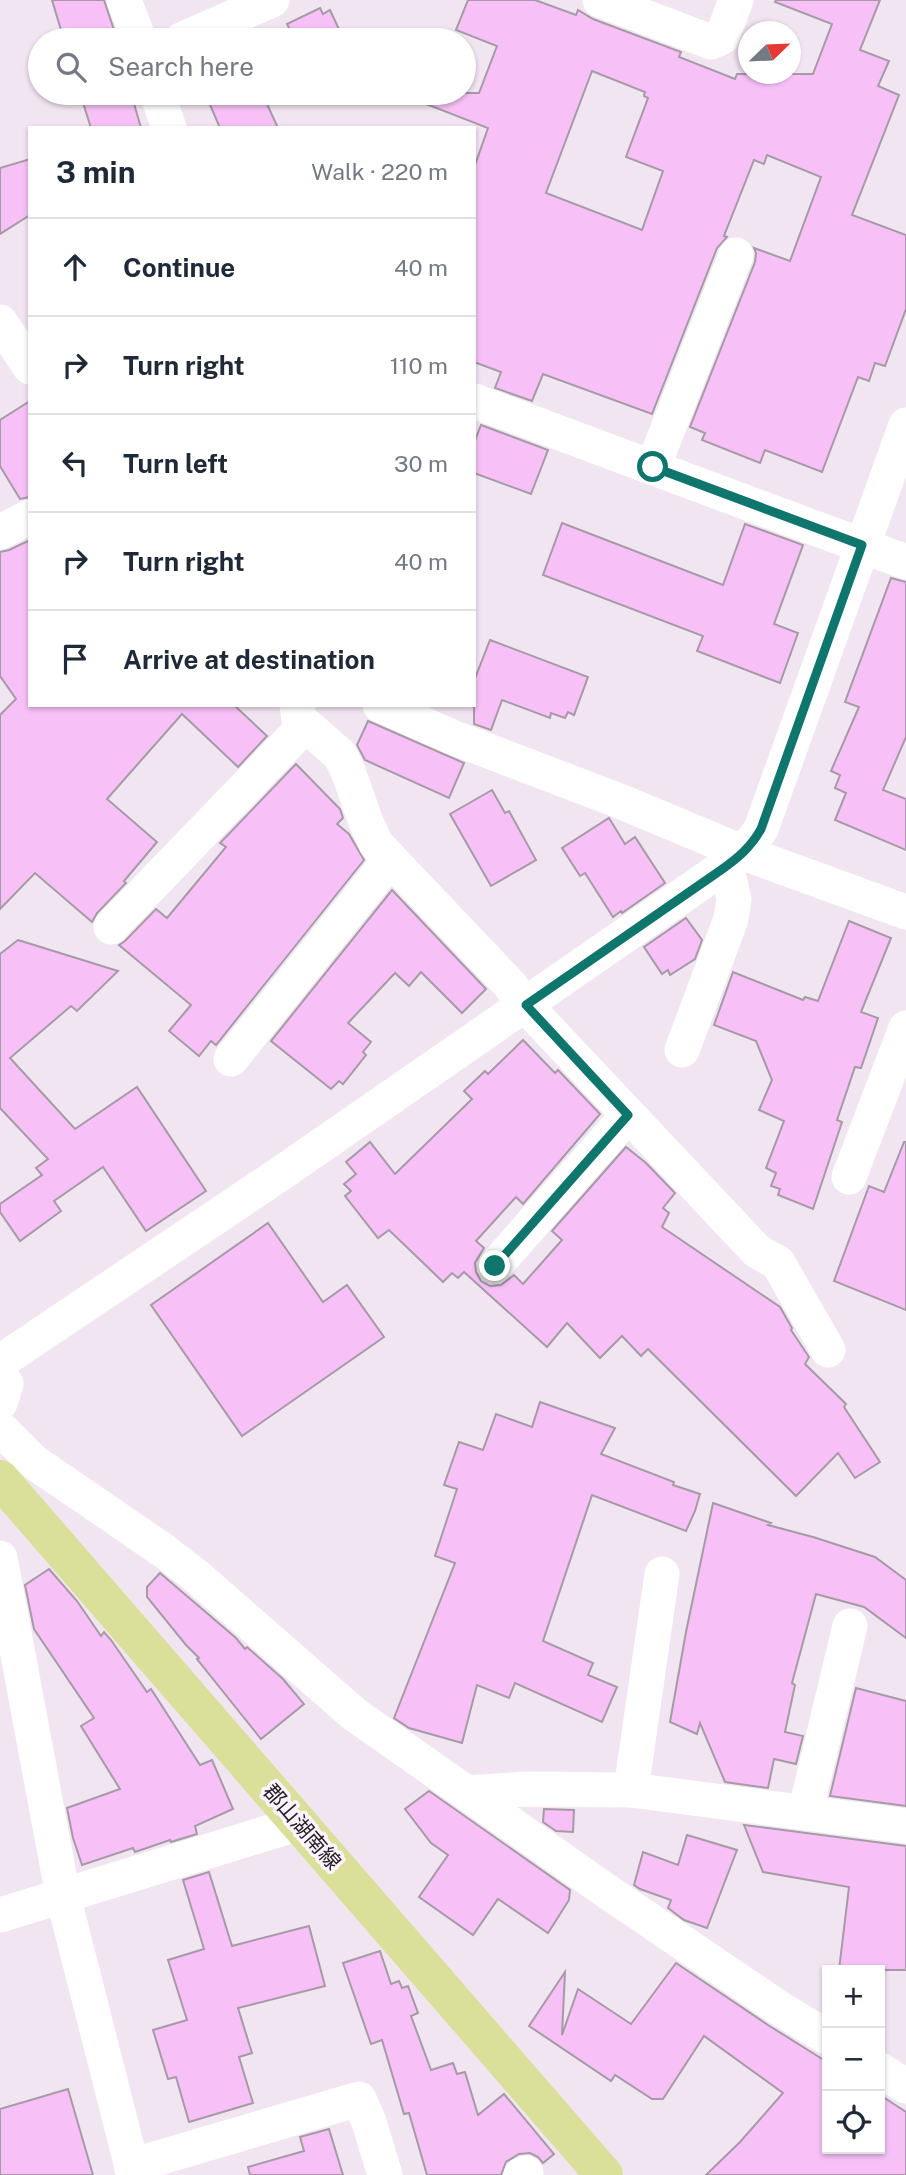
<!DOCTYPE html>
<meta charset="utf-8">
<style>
body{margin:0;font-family:"Public Sans","Noto Sans JP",sans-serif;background:#f2f2f3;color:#1f2937}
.controls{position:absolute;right:21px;bottom:21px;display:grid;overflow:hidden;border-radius:0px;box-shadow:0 2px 5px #0004}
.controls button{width:63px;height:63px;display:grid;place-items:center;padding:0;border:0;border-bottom:2px solid #e0e1e3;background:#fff;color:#1f2937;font:35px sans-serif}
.compass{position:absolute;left:738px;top:21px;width:63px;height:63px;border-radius:50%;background:#fff;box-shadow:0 2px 5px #0004;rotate:67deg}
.stop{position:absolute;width:21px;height:21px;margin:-16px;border:5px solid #0f766e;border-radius:50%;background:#fff}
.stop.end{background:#0f766e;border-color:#fff;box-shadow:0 2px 7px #0008}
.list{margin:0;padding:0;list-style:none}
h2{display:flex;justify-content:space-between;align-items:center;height:91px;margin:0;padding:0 28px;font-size:30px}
h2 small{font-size:23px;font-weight:400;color:#747a83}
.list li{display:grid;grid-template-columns:46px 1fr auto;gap:21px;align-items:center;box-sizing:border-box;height:98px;padding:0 28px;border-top:2px solid #e0e1e3}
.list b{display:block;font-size:26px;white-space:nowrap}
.list em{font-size:23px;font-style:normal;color:#747a83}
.icon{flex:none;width:38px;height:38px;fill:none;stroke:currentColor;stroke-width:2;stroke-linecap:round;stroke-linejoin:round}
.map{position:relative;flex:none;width:906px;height:2175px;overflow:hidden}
.search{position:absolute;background:#fff;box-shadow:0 2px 5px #0004;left:28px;top:28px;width:448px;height:77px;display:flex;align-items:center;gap:18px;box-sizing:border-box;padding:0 24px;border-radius:38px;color:#747a83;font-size:26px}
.panel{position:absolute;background:#fff;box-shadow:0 2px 5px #0004;left:28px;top:126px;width:448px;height:581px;border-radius:0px}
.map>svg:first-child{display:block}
.building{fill:#f7c1f7;stroke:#a69aa6;stroke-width:2;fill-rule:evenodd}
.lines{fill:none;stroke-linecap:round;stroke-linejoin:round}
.minor{stroke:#fff;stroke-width:35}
.major{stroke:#dae099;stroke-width:38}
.route{stroke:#0f766e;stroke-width:9}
.labels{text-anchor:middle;stroke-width:7;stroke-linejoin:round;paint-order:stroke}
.street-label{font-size:21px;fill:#242024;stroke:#fef3fe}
</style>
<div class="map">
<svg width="906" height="2175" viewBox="0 0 906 2175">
<rect width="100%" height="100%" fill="#f2e5f2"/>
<!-- building -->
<g class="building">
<path d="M 52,0 L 104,0 L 115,33 L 97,38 L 97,40 L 64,40 Z"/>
<path d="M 468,0 L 535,0 L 576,15 L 578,10 L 593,19 L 681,52 L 679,57 L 735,79 L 737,74 L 813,74 L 832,24 L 775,2 L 776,0 L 880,0 L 860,50 L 889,61 L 878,86 L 899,95 L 852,215 L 906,235 L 906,309 L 885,366 L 875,363 L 869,381 L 858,377 L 822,472 L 765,450 L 760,463 L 702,440 L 705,433 L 690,427 L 755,262 L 756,253 L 754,248 L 790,261 L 821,177 L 767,155 L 764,164 L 754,160 L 724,236 L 727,237 L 717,248 L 652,414 L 543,374 L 532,401 L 495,388 L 501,372 L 474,362 L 474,168 L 488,128 L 403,95 L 404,93 L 479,93 L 497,46 L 456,30 ZM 592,71 L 645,92 L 644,96 L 648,98 L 626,157 L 663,171 L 642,230 L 546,193 Z"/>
<path d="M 320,8 L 323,14 L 330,10 L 344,40 L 295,40 L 287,24 Z"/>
<path d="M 80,93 L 131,93 L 141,128 L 91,128 Z"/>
<path d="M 205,93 L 262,93 L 278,128 L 220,128 Z"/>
<path d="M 30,159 L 30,215 L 0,234 L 0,168 Z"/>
<path d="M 30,401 L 30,497 L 20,499 L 0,466 L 0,420 Z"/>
<path d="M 481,425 L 548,450 L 531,494 L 474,473 L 474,443 Z"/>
<path d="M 562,523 L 723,585 L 745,524 L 803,545 L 774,624 L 798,633 L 780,683 L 697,651 L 703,636 L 543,575 Z"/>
<path d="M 30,540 L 30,705 L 234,705 L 267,736 L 238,767 L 182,714 L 107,799 L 157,842 L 124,881 L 126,883 L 97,913 L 92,922 L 35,873 L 0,909 L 0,715 L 16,699 L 0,676 L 0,552 L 9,550 Z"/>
<path d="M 891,578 L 906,582 L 906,737 L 883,790 L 906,799 L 906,850 L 835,820 L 846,793 L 835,788 L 840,775 L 831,771 L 859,707 L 845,702 Z"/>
<path d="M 490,640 L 588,677 L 574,715 L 568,712 L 565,718 L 551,713 L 550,718 L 502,700 L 491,730 L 474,724 L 474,681 Z"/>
<path d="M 368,721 L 464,763 L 449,798 L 365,760 L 357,745 Z"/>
<path d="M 296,764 L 340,809 L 343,818 L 337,824 L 349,834 L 364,860 L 216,1045 L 211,1041 L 199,1056 L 169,1031 L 191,1005 L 119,945 L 125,941 L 156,909 L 167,918 L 226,847 L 220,843 Z"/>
<path d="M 492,790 L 505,813 L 509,811 L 536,860 L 491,886 L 450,814 Z"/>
<path d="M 609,818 L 625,844 L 635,837 L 665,883 L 622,913 L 621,911 L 613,917 L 585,873 L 580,876 L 562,848 Z"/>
<path d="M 392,890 L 486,989 L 462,1013 L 421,972 L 409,986 L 395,973 L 348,1023 L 371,1042 L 363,1052 L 366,1055 L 343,1084 L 339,1081 L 331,1089 L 271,1041 Z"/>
<path d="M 686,918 L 702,940 L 695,959 L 670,975 L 668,970 L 662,974 L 644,947 Z"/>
<path d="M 849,921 L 891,938 L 861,1012 L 878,1018 L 861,1068 L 855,1067 L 837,1120 L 842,1122 L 813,1209 L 778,1195 L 780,1189 L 771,1186 L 776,1173 L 766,1168 L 784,1121 L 759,1110 L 772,1080 L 756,1041 L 714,1025 L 733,972 L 803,1000 L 805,997 L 818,1001 Z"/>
<path d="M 18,940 L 118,971 L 77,1011 L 71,1006 L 10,1058 L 75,1129 L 137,1087 L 206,1191 L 146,1231 L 103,1167 L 54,1201 L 61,1211 L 20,1241 L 0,1212 L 0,1204 L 42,1175 L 36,1168 L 48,1159 L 0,1108 L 0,954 Z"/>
<path d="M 523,1040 L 555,1073 L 558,1070 L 600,1114 L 523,1204 L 516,1197 L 476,1241 L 484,1248 L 475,1263 L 476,1272 L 481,1281 L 490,1286 L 501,1285 L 514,1275 L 523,1284 L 562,1240 L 552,1231 L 626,1147 L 646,1163 L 675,1193 L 663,1208 L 669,1213 L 662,1227 L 780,1307 L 792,1328 L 791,1330 L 809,1357 L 805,1364 L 846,1404 L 844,1407 L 880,1462 L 855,1478 L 838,1453 L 796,1496 L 648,1349 L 641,1356 L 622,1336 L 600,1358 L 567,1323 L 547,1347 L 464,1272 L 458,1278 L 452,1273 L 443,1282 L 389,1230 L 378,1238 L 345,1196 L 351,1191 L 344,1184 L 356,1174 L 346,1162 L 370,1142 L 395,1174 L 472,1099 L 464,1091 L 485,1071 L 488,1074 Z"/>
<path d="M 904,1142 L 906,1142 L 906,1310 L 834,1281 L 869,1186 L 884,1192 Z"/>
<path d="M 268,1223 L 323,1302 L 347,1285 L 384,1337 L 242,1436 L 151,1305 Z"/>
<path d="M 540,1402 L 615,1428 L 601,1454 L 674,1482 L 673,1485 L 700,1494 L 695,1511 L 686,1531 L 592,1495 L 543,1641 L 593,1663 L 588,1675 L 617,1687 L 602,1722 L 515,1683 L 509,1698 L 477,1685 L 462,1743 L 409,1728 L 394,1718 L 455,1563 L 435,1556 L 457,1489 L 444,1485 L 459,1442 L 483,1450 L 496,1414 L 532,1427 Z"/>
<path d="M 713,1503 L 771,1523 L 768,1525 L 813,1537 L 875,1557 L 906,1580 L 906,1638 L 864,1607 L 816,1594 L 792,1683 L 795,1685 L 785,1732 L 803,1736 L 796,1764 L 774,1759 L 768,1788 L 725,1782 L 700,1723 L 697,1734 L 670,1722 L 686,1632 Z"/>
<path d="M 49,1569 L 77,1601 L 101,1636 L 104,1632 L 111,1640 L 147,1692 L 151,1689 L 200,1765 L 212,1760 L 233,1809 L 195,1826 L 197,1834 L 171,1842 L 170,1840 L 135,1852 L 133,1848 L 82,1865 L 73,1838 L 67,1808 L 120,1789 L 81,1726 L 94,1718 L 34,1629 L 25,1585 Z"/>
<path d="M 160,1573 L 236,1638 L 245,1649 L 247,1647 L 283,1679 L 304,1704 L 261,1739 L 197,1659 L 199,1658 L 186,1645 L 147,1597 L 147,1587 Z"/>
<path d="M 856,1688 L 906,1701 L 906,1806 L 830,1796 Z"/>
<path d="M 429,1791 L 570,1890 L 569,1900 L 548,1933 L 498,1899 L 473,1935 L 419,1897 L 448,1855 L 431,1843 L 405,1809 Z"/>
<path d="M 544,1809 L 574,1810 L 573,1832 L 556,1831 L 543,1822 Z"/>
<path d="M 744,1825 L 906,1846 L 906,1970 L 839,1970 L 849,1887 L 763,1872 Z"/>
<path d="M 687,1835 L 737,1850 L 707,1928 L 684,1920 L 668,1908 L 671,1900 L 640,1889 L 634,1885 L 643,1852 L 678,1865 Z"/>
<path d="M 209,1872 L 232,1946 L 309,1926 L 325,1986 L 238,2008 L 252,2053 L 239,2057 L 253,2103 L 189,2122 L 176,2077 L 168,2079 L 153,2030 L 187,2020 L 168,1960 L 204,1949 L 183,1880 Z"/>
<path d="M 380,1951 L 391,1984 L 399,1981 L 402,1988 L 408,1986 L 418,2013 L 411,2016 L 431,2070 L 453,2063 L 457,2074 L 465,2072 L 478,2115 L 504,2094 L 554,2154 L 543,2163 L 538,2157 L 530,2153 L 519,2154 L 506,2162 L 501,2175 L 427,2175 L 409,2113 L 404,2114 L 382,2040 L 371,2044 L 343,1963 Z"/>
<path d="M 676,1963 L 768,2025 L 827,2062 L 827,2149 L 880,2149 L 880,2095 L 906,2112 L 906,2175 L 706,2175 L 740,2142 L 783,2093 L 704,2036 L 663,2099 L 652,2099 L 615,2075 L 611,2081 L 529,2026 L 565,1972 L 562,2035 L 578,1989 L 631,2024 Z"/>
<path d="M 68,2089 L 93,2175 L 0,2175 L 0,2109 Z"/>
<path d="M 329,2129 L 343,2175 L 250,2175 L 248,2167 L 304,2151 L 300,2137 Z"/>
</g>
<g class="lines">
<!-- minor -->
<g class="minor">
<path d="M 124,0 L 139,40"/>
<path d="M 600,0 L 711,42 L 722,37 L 736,0"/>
<path d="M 181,40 L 272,0"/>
<path d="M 157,93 L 169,128"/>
<path d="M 0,322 L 30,367"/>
<path d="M 474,401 L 906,562"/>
<path d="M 653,467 L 736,255"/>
<path d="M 0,532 L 30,517"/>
<path d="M 380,705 L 452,737 L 622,802 L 744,853 L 906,912"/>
<path d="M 299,719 L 340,755 L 348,771 L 366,822 L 376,844 L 510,985 L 525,1005 L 757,1251 L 778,1263 L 828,1350"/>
<path d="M 111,927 L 295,736 L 300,726 L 297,705"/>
<path d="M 682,1050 L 731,919 L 734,899 L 726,866"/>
<path d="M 231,1059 L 390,860"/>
<path d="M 849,1177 L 906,1028"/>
<path d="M 495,1266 L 628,1115"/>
<path d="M 0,1362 L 280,1174 L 744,853 L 761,829 L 906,425"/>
<path d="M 0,1376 L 6,1384 L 0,1403"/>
<path d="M 0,1428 L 34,1462 L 164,1551 L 195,1575 L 354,1714 L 605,1890 L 779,2008 L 827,2037"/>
<path d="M 0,1558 L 63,1896 L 134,2175"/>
<path d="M 631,1790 L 662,1574"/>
<path d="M 467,1793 L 525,1789 L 631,1790 L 906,1826"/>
<path d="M 805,1813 L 850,1626"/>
<path d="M 0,1915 L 300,1823"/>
<path d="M 880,2070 L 906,2086"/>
<path d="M 131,2166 L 359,2099 L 369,2122 L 385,2175"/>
<path d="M 521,2175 L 526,2173"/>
</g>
<!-- major -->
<path class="major" d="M 0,1479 L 604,2175"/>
</g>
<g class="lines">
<!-- route -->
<path class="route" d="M 495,1266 L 628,1115 L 526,1005 L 721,870 C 738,858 751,847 761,829 L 862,545 L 653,467"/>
</g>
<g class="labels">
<!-- street labels -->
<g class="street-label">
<text transform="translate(302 1827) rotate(49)" y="7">郡山湖南線</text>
</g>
</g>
</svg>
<div class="controls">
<button>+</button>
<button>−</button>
<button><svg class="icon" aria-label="locate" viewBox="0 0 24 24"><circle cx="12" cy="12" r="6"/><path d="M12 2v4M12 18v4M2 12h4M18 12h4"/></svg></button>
</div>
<svg class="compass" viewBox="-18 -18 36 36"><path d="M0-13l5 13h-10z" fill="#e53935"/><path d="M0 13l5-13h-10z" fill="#747a83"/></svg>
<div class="stop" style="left:653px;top:467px"></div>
<div class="stop end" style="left:495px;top:1266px"></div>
<div class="search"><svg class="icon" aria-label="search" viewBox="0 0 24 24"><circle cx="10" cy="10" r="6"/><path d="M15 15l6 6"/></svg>Search here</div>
<section class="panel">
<h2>3 min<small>Walk · 220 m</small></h2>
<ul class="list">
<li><svg class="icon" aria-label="ahead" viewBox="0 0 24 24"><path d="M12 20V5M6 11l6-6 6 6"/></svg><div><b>Continue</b></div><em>40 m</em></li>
<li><svg class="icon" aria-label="right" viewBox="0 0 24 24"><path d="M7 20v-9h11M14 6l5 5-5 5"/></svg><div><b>Turn right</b></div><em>110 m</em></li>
<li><svg class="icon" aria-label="left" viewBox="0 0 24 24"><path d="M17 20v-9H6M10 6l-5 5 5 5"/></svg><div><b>Turn left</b></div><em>30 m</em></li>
<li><svg class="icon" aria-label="right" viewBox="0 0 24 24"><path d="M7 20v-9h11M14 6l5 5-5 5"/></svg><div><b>Turn right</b></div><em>40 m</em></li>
<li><svg class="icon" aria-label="arrive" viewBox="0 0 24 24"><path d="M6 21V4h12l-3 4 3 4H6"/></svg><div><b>Arrive at destination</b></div></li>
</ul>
</section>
</div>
